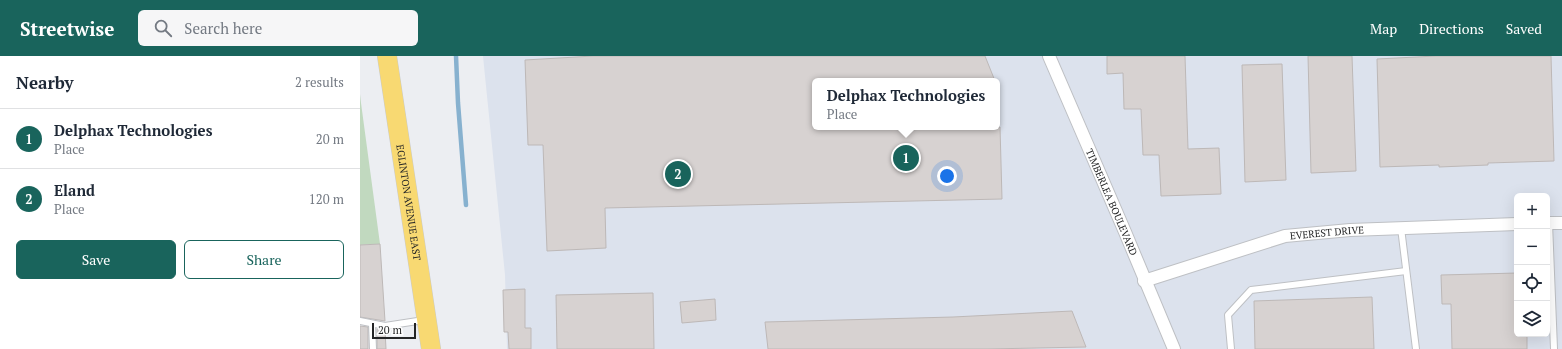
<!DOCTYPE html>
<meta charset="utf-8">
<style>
body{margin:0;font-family:"PT Serif",serif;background:#f6f6f7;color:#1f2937}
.controls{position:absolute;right:12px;bottom:12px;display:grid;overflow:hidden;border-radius:6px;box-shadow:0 4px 16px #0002}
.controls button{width:36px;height:36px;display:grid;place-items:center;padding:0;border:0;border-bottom:1px solid #e0e1e3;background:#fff;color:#1f2937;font:20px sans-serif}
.scale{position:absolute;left:12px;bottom:10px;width:44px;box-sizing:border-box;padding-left:4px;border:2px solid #242526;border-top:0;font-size:11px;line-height:14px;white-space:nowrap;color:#242526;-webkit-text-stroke:3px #fff;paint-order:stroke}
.you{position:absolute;left:587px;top:120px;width:14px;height:14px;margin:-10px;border:3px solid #fff;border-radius:50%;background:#1a73e8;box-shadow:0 0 0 6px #1a73e833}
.badge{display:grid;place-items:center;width:26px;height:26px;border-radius:50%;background:#19645c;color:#fff;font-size:13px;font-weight:700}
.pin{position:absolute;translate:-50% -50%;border:2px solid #fff;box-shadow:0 1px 4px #0006}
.popup{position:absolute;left:452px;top:22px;width:188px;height:52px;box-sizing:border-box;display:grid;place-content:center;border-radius:6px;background:#fff;filter:drop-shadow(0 1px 3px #0005);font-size:13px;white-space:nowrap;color:#747a83}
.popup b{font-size:15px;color:#1f2937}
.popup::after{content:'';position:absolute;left:50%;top:100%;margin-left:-8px;border:8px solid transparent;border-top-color:#fff}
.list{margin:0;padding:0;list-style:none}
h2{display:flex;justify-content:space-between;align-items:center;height:52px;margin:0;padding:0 16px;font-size:17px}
h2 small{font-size:13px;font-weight:400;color:#747a83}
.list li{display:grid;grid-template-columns:26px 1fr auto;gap:12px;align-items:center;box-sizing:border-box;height:60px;padding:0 16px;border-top:1px solid #e0e1e3}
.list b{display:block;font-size:15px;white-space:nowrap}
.list p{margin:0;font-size:13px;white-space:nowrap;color:#747a83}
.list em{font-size:13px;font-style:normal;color:#747a83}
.actions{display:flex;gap:8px;padding:12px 16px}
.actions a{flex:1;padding:9px 0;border:1px solid #19645c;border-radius:6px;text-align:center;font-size:14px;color:#19645c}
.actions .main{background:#19645c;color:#fff}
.icon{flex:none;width:22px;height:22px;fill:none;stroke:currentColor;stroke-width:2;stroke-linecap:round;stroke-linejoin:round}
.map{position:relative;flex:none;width:1202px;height:293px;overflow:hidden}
header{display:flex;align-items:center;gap:24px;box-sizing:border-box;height:56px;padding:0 20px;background:#19645c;color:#fff}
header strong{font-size:19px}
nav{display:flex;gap:22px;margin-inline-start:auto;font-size:14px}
.search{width:280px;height:36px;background:#f6f6f7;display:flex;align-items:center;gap:10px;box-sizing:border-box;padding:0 14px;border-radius:6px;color:#747a83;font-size:15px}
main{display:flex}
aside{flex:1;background:#fff}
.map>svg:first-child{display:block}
.built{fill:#dce2ed;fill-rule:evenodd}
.green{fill:#c1d9bf}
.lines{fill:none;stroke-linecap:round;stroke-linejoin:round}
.stream{stroke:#87b1cf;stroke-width:4.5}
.building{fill:#d7d2d1;stroke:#bdb8b7}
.lane-casing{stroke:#bec0c4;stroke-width:8}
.street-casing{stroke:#bec0c4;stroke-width:14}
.primary-casing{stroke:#cacbcb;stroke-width:20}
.lane{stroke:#fff;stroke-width:6}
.street{stroke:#fff;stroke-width:12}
.primary{stroke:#f8d972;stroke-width:19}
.labels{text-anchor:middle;stroke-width:3;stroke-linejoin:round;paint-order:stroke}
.street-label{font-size:10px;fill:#242526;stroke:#fff}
</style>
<header>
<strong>Streetwise</strong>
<div class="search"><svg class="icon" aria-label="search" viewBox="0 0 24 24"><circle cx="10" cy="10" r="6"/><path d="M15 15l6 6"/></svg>Search here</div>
<nav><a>Map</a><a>Directions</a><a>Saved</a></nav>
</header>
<main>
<aside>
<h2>Nearby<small>2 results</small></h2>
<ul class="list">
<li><span class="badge">1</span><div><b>Delphax Technologies</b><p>Place</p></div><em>20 m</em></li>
<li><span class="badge">2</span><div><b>Eland</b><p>Place</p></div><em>120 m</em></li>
</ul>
<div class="actions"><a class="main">Save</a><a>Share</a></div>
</aside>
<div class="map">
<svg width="1202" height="293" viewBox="0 0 1202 293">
<rect width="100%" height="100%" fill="#eceef2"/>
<!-- built -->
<path class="built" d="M 123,0 L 1202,0 L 1202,293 L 147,293 L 145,219 ZM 455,25 L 637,25 L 637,71 L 455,71 ZM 1157,140 L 1187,140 L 1187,278 L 1157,278 Z"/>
<!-- green -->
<path class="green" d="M 0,38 L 1,47 L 20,188 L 0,189 Z"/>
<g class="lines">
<!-- stream -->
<path class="stream" d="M 96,0 L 98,47 L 106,149"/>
</g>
<!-- building -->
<g class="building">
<path d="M 233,0 L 625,0 L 635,25 L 455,25 L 455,71 L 640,71 L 642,143 L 245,152 L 246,192 L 187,195 L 183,89 L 168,89 L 165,4 Z"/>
<path d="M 747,0 L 825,0 L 828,93 L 859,92 L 861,138 L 801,140 L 799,99 L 783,99 L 781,53 L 764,53 L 763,17 L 747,18 Z"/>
<path d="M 948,0 L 992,0 L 996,115 L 951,117 Z"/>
<path d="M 1076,0 L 1191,0 L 1194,105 L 1128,107 L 1128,109 L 1079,111 L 1079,109 L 1020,111 L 1017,3 Z"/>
<path d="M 922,8 L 926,124 L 885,126 L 882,9 Z"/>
<path d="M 20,188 L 25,265 L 0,261 L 0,189 Z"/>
<path d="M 1157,217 L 1157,278 L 1167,278 L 1167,293 L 1092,293 L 1091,248 L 1082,248 L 1081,219 Z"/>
<path d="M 165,233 L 165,272 L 171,272 L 171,293 L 149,293 L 148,276 L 144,276 L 143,234 Z"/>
<path d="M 293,237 L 294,293 L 197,293 L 196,239 Z"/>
<path d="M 1012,241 L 1014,293 L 895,293 L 894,245 Z"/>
<path d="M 355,243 L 356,264 L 322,267 L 320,246 Z"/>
<path d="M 712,255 L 726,291 L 628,293 L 408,293 L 405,266 L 593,261 Z"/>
<path d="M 0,270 L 8,271 L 8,293 L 0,293 Z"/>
<path d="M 17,273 L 25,274 L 26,293 L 17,293 Z"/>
</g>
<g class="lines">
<defs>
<g id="lane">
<path d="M 1189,167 L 1194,293"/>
<path d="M 1041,172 L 1056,293"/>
<path d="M 0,265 L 25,270 L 64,264"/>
<path d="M 12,268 L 13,293"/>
<path d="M 871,293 L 868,259 L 891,234 L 1046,215"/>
</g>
<g id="street">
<path id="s1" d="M 689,0 L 765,176 L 814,293"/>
<path d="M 1187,167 L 1202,167"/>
<path id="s2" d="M 784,225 L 925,180 L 990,174 L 1157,168"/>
</g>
<g id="primary">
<path id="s3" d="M 27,0 L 71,293"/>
</g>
</defs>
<!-- lane casing -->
<use href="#lane" class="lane-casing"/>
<!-- street casing -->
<use href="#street" class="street-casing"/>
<!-- primary casing -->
<use href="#primary" class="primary-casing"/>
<!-- lane -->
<use href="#lane" class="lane"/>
<!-- street -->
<use href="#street" class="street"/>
<!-- primary -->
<use href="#primary" class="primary"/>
</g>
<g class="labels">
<!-- street labels -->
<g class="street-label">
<text dy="4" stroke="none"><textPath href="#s1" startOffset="159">TIMBERLEA BOULEVARD</textPath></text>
<text dy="4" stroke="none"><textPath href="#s3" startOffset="148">EGLINTON AVENUE EAST</textPath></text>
<text dy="4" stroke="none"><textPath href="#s2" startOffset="190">EVEREST DRIVE</textPath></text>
</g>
</g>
</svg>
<div class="controls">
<button>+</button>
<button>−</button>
<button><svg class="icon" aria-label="locate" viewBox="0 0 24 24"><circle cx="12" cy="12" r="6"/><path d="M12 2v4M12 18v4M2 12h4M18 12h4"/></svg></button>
<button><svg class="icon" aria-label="layers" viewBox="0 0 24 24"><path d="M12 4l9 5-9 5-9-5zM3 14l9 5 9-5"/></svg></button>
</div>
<div class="scale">20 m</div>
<div class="you"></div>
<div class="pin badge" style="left:546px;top:102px">1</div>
<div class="popup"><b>Delphax Technologies</b>Place</div>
<div class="pin badge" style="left:318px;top:118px">2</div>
</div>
</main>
